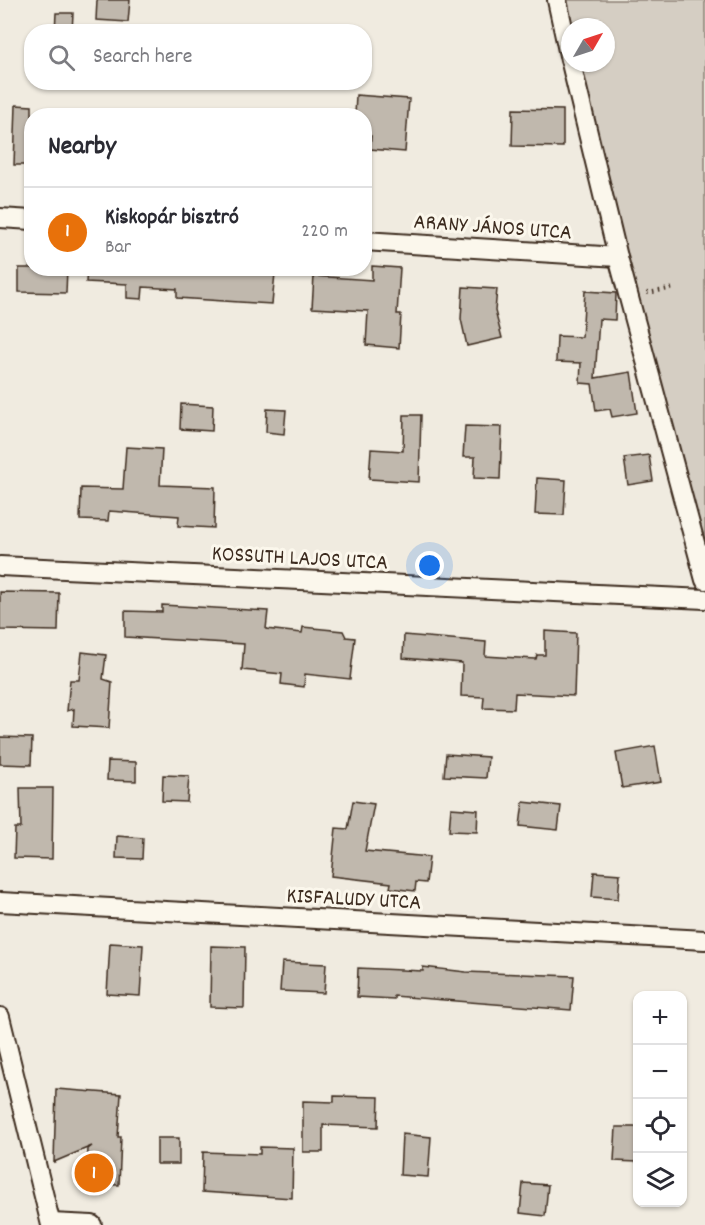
<!DOCTYPE html>
<meta charset="utf-8">
<style>
body{margin:0;font-family:Dekko,sans-serif;background:#f7f7f7;color:#2b2b33}
.controls{position:absolute;right:18px;bottom:18px;display:grid;overflow:hidden;border-radius:12px;box-shadow:0 2px 4px #0004}
.controls button{width:54px;height:54px;display:grid;place-items:center;padding:0;border:0;border-bottom:2px solid #e1e1e2;background:#fff;color:#2b2b33;font:30px sans-serif}
.compass{position:absolute;left:561px;top:18px;width:54px;height:54px;border-radius:50%;background:#fff;box-shadow:0 2px 4px #0004;rotate:51deg}
.you{position:absolute;left:430px;top:566px;width:21px;height:21px;margin:-15px;border:4px solid #fff;border-radius:50%;background:#1a73e8;box-shadow:0 0 0 9px #1a73e833}
.badge{display:grid;place-items:center;width:39px;height:39px;border-radius:50%;background:#0f766e;color:#fff;font-size:20px;font-weight:700}
.pin{position:absolute;translate:-50% -50%;border:3px solid #fff;box-shadow:0 2px 6px #0006}
.list{margin:0;padding:0;list-style:none}
h2{display:flex;justify-content:space-between;align-items:center;height:78px;margin:0;padding:0 24px;font-size:26px}
h2 small{font-size:20px;font-weight:400;color:#7c7c81}
.list li{display:grid;grid-template-columns:39px 1fr auto;gap:18px;align-items:center;box-sizing:border-box;height:90px;padding:0 24px;border-top:2px solid #e1e1e2}
.list b{display:block;font-size:22px;white-space:nowrap}
.list p{margin:0;font-size:20px;white-space:nowrap;color:#7c7c81}
.list em{font-size:20px;font-style:normal;color:#7c7c81}
.icon{flex:none;width:33px;height:33px;fill:none;stroke:currentColor;stroke-width:2;stroke-linecap:round;stroke-linejoin:round}
.map{position:relative;flex:none;width:705px;height:1225px;overflow:hidden}
.search{position:absolute;background:#fff;box-shadow:0 2px 4px #0004;left:24px;top:24px;width:348px;height:66px;display:flex;align-items:center;gap:15px;box-sizing:border-box;padding:0 21px;border-radius:24px;color:#7c7c81;font-size:22px}
.panel{position:absolute;background:#fff;box-shadow:0 2px 4px #0004;left:24px;top:108px;width:348px;height:168px;border-radius:24px}
.map>svg:first-child{display:block}
.green{fill:#d5cec3;stroke:#887c70;stroke-width:1.5}
.building{fill:#c0b8ad;stroke:#3b2a1e;stroke-width:1.5}
.lines{fill:none;stroke-linecap:round;stroke-linejoin:round}
.street-casing{stroke:#3b2a1e;stroke-width:22}
.path{stroke:#3b2a1e;stroke-width:4;stroke-dasharray:1.5 4.5;stroke-linecap:butt}
.street{stroke:#fbf7ec;stroke-width:18}
.labels{text-anchor:middle;stroke-width:6;stroke-linejoin:round;paint-order:stroke}
.street-label{font-size:22px;fill:#3b2a1e;stroke:#fbf7ec}
</style>
<div class="map">
<svg width="705" height="1225" viewBox="0 0 705 1225">
<rect width="100%" height="100%" fill="#f0ebe0"/>
<filter id="ink" filterUnits="userSpaceOnUse"><feTurbulence type="fractalNoise" baseFrequency=".0167" numOctaves="2"/><feDisplacementMap in="SourceGraphic" scale="12" xChannelSelector="R" yChannelSelector="G"/><feConvolveMatrix kernelMatrix="1 2 1 2 8 2 1 2 1" color-interpolation-filters="sRGB"/></filter>
<g filter="url(#ink)">
<!-- green -->
<path class="green" d="M 559,0 L 705,0 L 705,580 L 574,63 L 606,63 L 606,27 L 570,27 Z"/>
<!-- building -->
<g class="building">
<path d="M 97,0 L 130,0 L 128,22 L 96,20 Z"/>
<path d="M 56,13 L 73,13 L 72,32 L 55,32 Z"/>
<path d="M 356,95 L 409,99 L 405,152 L 370,149 L 371,136 L 364,136 L 364,116 L 355,116 Z"/>
<path d="M 16,105 L 32,106 L 32,165 L 14,165 Z"/>
<path d="M 513,109 L 563,110 L 563,147 L 512,146 Z"/>
<path d="M 372,266 L 400,268 L 397,314 L 401,314 L 399,348 L 366,345 L 368,311 L 312,308 L 314,276 L 372,280 Z"/>
<path d="M 19,268 L 67,268 L 66,293 L 19,292 Z"/>
<path d="M 87,268 L 216,268 L 275,273 L 272,304 L 177,298 L 177,289 L 143,287 L 142,299 L 127,298 L 127,284 L 86,282 Z"/>
<path d="M 463,287 L 497,289 L 495,311 L 502,338 L 467,346 L 461,319 Z"/>
<path d="M 585,291 L 616,293 L 615,320 L 599,319 L 595,378 L 631,372 L 637,413 L 612,417 L 610,409 L 596,411 L 592,384 L 580,383 L 581,363 L 556,362 L 557,336 L 582,337 Z"/>
<path d="M 181,404 L 213,406 L 212,431 L 180,429 Z"/>
<path d="M 267,409 L 286,410 L 284,434 L 266,432 Z"/>
<path d="M 404,415 L 421,415 L 419,482 L 369,479 L 371,449 L 403,451 Z"/>
<path d="M 465,426 L 502,427 L 500,479 L 474,478 L 475,457 L 463,457 Z"/>
<path d="M 126,447 L 162,449 L 160,485 L 215,487 L 214,528 L 178,526 L 179,516 L 109,511 L 108,521 L 80,520 L 81,488 L 123,489 Z"/>
<path d="M 649,455 L 653,481 L 628,485 L 624,458 Z"/>
<path d="M 537,478 L 566,480 L 564,515 L 535,514 Z"/>
<path d="M 0,592 L 59,593 L 58,631 L 0,630 Z"/>
<path d="M 162,605 L 268,611 L 266,629 L 302,633 L 303,627 L 343,631 L 346,637 L 355,638 L 350,679 L 305,674 L 304,687 L 281,684 L 282,674 L 242,670 L 244,644 L 125,637 L 125,611 L 162,612 Z"/>
<path d="M 545,631 L 576,633 L 574,696 L 515,693 L 514,709 L 483,708 L 484,697 L 461,696 L 462,663 L 403,658 L 404,635 L 486,642 L 485,656 L 536,659 L 537,655 L 545,655 Z"/>
<path d="M 82,652 L 106,655 L 103,679 L 112,682 L 109,728 L 73,726 L 74,709 L 67,711 L 70,680 L 79,680 Z"/>
<path d="M 0,737 L 32,738 L 31,765 L 0,764 Z"/>
<path d="M 655,746 L 661,782 L 622,788 L 616,753 Z"/>
<path d="M 446,754 L 488,757 L 486,778 L 444,776 Z"/>
<path d="M 108,761 L 136,762 L 136,781 L 107,780 Z"/>
<path d="M 163,775 L 189,776 L 187,802 L 162,801 Z"/>
<path d="M 20,788 L 53,788 L 52,859 L 14,858 L 15,828 L 21,828 Z"/>
<path d="M 353,801 L 374,804 L 365,851 L 429,857 L 426,883 L 416,882 L 415,891 L 390,888 L 391,883 L 331,876 L 336,828 L 348,829 Z"/>
<path d="M 523,802 L 561,806 L 558,830 L 520,826 Z"/>
<path d="M 451,808 L 478,810 L 477,832 L 449,831 Z"/>
<path d="M 117,836 L 143,838 L 142,859 L 116,858 Z"/>
<path d="M 594,872 L 620,874 L 618,899 L 592,897 Z"/>
<path d="M 110,943 L 143,945 L 140,996 L 107,994 Z"/>
<path d="M 211,946 L 245,947 L 244,1008 L 210,1007 Z"/>
<path d="M 282,962 L 326,964 L 324,993 L 280,991 Z"/>
<path d="M 423,967 L 466,972 L 574,976 L 571,1010 L 394,996 L 394,999 L 357,997 L 358,968 L 423,971 Z"/>
<path d="M 56,1089 L 121,1094 L 118,1137 L 121,1137 L 119,1185 L 86,1184 L 88,1149 L 92,1146 L 54,1162 Z"/>
<path d="M 334,1096 L 379,1097 L 378,1127 L 323,1125 L 323,1152 L 303,1152 L 303,1101 L 334,1102 Z"/>
<path d="M 616,1127 L 638,1127 L 638,1162 L 614,1161 Z"/>
<path d="M 402,1134 L 431,1137 L 428,1177 L 400,1175 Z"/>
<rect x="157" y="1138" width="22" height="26"/>
<path d="M 260,1147 L 293,1148 L 292,1198 L 202,1192 L 203,1152 L 260,1154 Z"/>
<path d="M 523,1183 L 548,1185 L 545,1216 L 520,1213 Z"/>
</g>
<g class="lines">
<defs>
<g id="street">
<path d="M 557,0 L 570,60"/>
<path d="M 571,63 L 618,257 L 705,580"/>
<path d="M 0,218 L 32,220"/>
<path d="M 364,241 L 618,257"/>
<path d="M 0,566 L 705,599"/>
<path d="M 0,902 L 705,940"/>
<path d="M 0,1017 L 51,1225"/>
<path d="M 51,1223 L 92,1225"/>
</g>
</defs>
<!-- street casing -->
<use href="#street" class="street-casing"/>
<!-- path -->
<path class="path" d="M 647,293 L 675,288"/>
<!-- street -->
<use href="#street" class="street"/>
</g>
</g>
<g class="labels">
<!-- street labels -->
<g class="street-label">
<text transform="translate(493 225) rotate(4)" y="8">ARANY JÁNOS UTCA</text>
<text transform="translate(300 556) rotate(3)" y="8">KOSSUTH LAJOS UTCA</text>
<text transform="translate(354 897) rotate(3)" y="8">KISFALUDY UTCA</text>
</g>
</g>
</svg>
<div class="controls">
<button>+</button>
<button>−</button>
<button><svg class="icon" aria-label="locate" viewBox="0 0 24 24"><circle cx="12" cy="12" r="6"/><path d="M12 2v4M12 18v4M2 12h4M18 12h4"/></svg></button>
<button><svg class="icon" aria-label="layers" viewBox="0 0 24 24"><path d="M12 4l9 5-9 5-9-5zM3 14l9 5 9-5"/></svg></button>
</div>
<svg class="compass" viewBox="-18 -18 36 36"><path d="M0-13l5 13h-10z" fill="#e53935"/><path d="M0 13l5-13h-10z" fill="#7c7c81"/></svg>
<div class="you"></div>
<div class="pin badge" style="left:94px;top:1173px;background:#e8710a">1</div>
<div class="search"><svg class="icon" aria-label="search" viewBox="0 0 24 24"><circle cx="10" cy="10" r="6"/><path d="M15 15l6 6"/></svg>Search here</div>
<section class="panel">
<h2>Nearby<small></small></h2>
<ul class="list">
<li><span class="badge" style="background:#e8710a">1</span><div><b>Kiskopár bisztró</b><p>Bar</p></div><em>220 m</em></li>
</ul>
</section>
</div>
